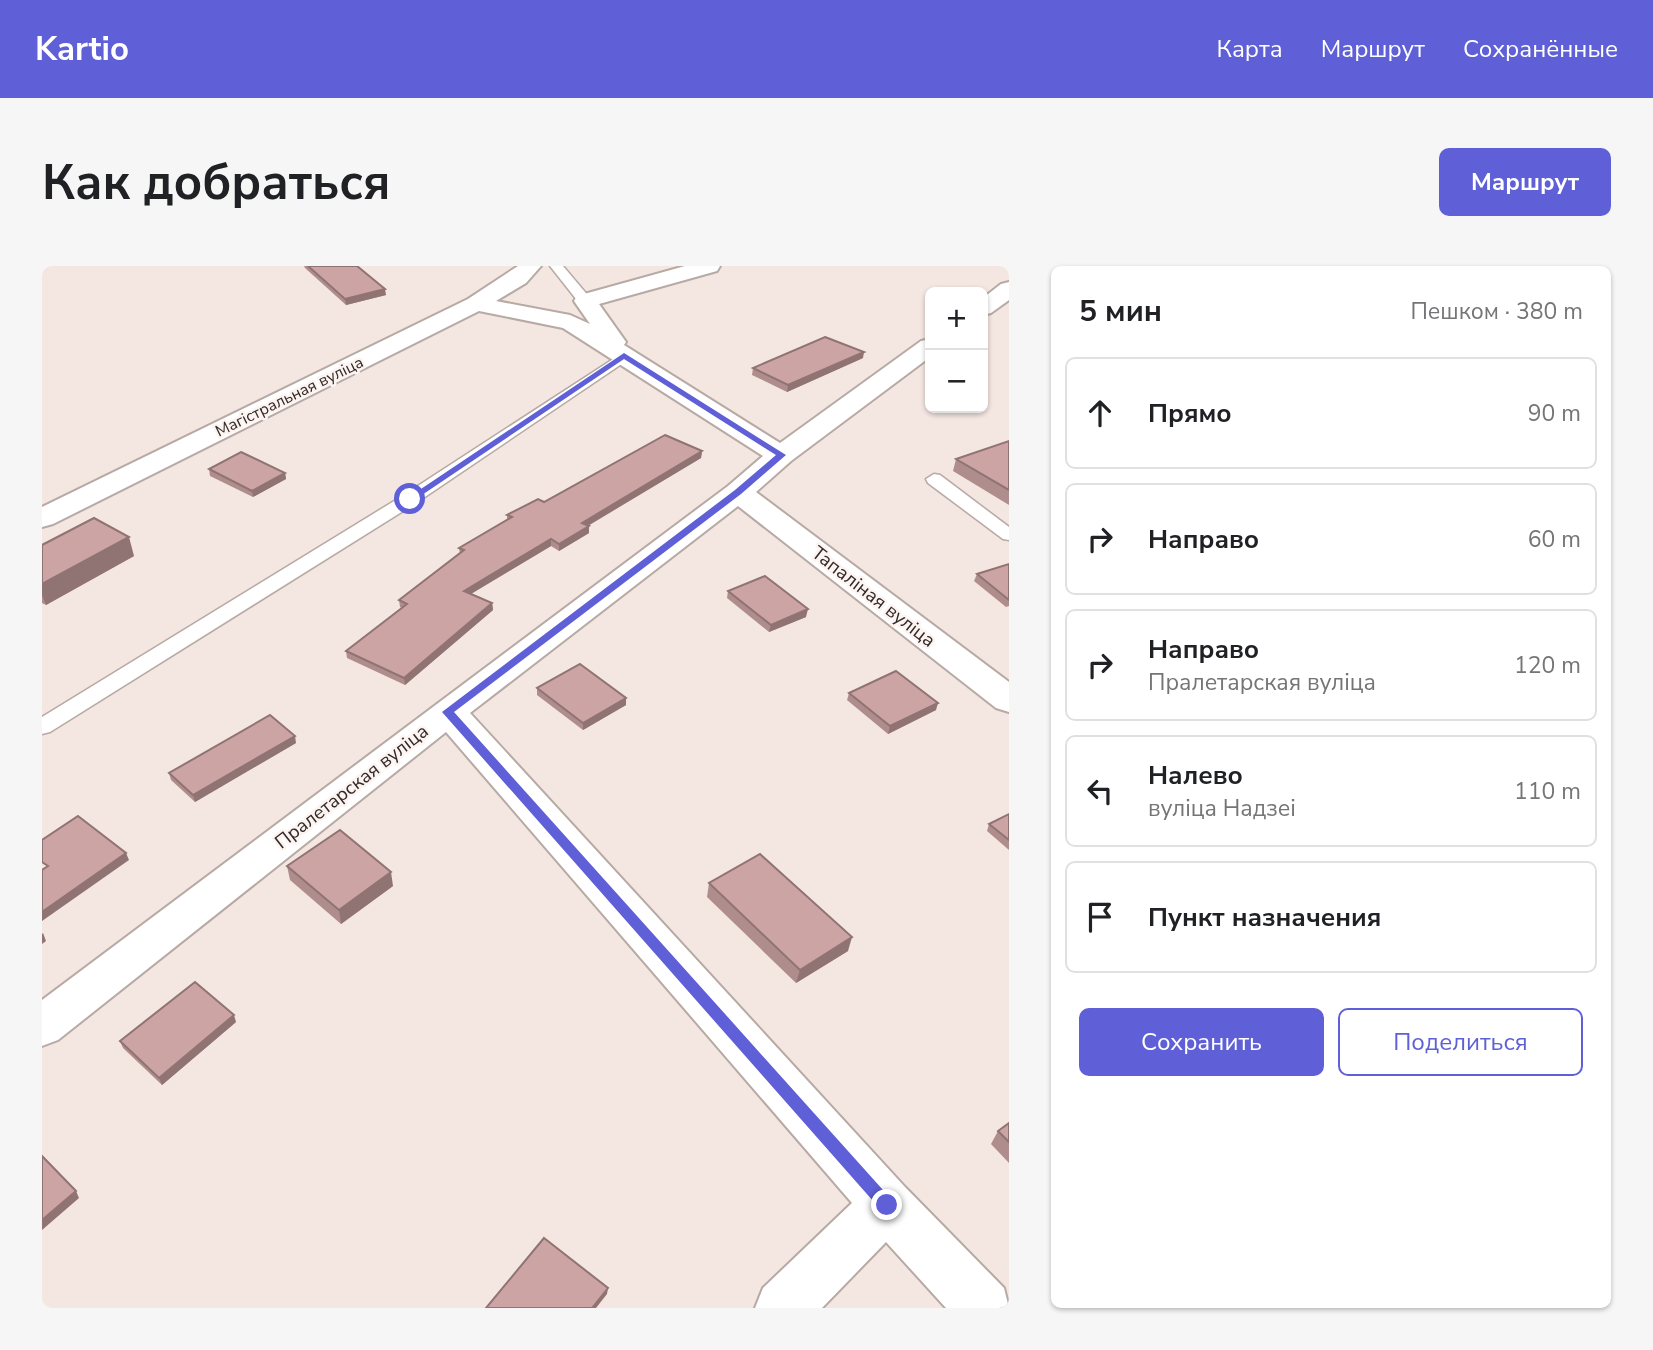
<!DOCTYPE html>
<html lang="ru">
<meta charset="utf-8">
<style>
body{margin:0;font-family:"Nunito Sans",sans-serif;background:#f6f6f6;color:#202124}
.controls{position:absolute;right:21px;top:21px;display:grid;overflow:hidden;border-radius:10px;box-shadow:0 2px 5px #0004}
.controls button{width:63px;height:63px;display:grid;place-items:center;padding:0;border:0;border-bottom:2px solid #e0e0e0;background:#fff;color:#202124;font:35px sans-serif}
.stop{position:absolute;width:21px;height:21px;margin:-16px;border:5px solid #5f5fd7;border-radius:50%;background:#fff}
.stop.end{background:#5f5fd7;border-color:#fff;box-shadow:0 2px 7px #0008}
.list{margin:0;padding:0;list-style:none}
h2{display:flex;justify-content:space-between;align-items:center;height:91px;margin:0;padding:0 28px;font-size:30px}
h2 small{font-size:23px;font-weight:400;color:#757577}
.list li{display:grid;grid-template-columns:46px 1fr auto;gap:21px;align-items:center;box-sizing:border-box;height:112px;margin:0 14px 14px;padding:0 14px;border:2px solid #e0e0e0;border-radius:10px}
.list b{display:block;font-size:26px;white-space:nowrap}
.list p{margin:0;font-size:23px;white-space:nowrap;color:#757577}
.list em{font-size:23px;font-style:normal;color:#757577}
.actions{display:flex;gap:14px;padding:21px 28px}
.actions a{flex:1;padding:16px 0;border:2px solid #5f5fd7;border-radius:10px;text-align:center;font-size:24px;color:#5f5fd7}
.actions .main{background:#5f5fd7;color:#fff}
.icon{flex:none;width:38px;height:38px;fill:none;stroke:currentColor;stroke-width:2;stroke-linecap:round;stroke-linejoin:round}
.map{position:relative;flex:none;width:967px;height:1042px;overflow:hidden;border-radius:10px}
header{display:flex;align-items:center;gap:42px;box-sizing:border-box;height:98px;padding:0 35px;background:#5f5fd7;color:#fff}
header strong{font-size:33px}
nav{display:flex;gap:38px;margin-inline-start:auto;font-size:24px}
.intro{display:flex;align-items:center;justify-content:space-between;box-sizing:border-box;height:168px;padding:0 42px}
h1{margin:0;font-size:49px}
.button{padding:18px 32px;border-radius:10px;background:#5f5fd7;color:#fff;font-size:24px;font-weight:700}
main{display:flex;gap:42px;padding:0 42px}
aside{flex:1;background:#fff;border-radius:10px;box-shadow:0 2px 5px #0004}
.map>svg:first-child{display:block}
.lines{fill:none;stroke-linecap:round;stroke-linejoin:round}
.lane-casing{stroke:#b7a9a4;stroke-width:3}
.street-casing{stroke:#b7a9a4;stroke-width:4}
.lane{fill:#fff;fill-rule:evenodd}
.street{fill:#fff;fill-rule:evenodd}
.wall{fill:#b08d8d}
.shaded-wall{fill:#907373}
.building{fill:#cda4a4;stroke:#907373;stroke-width:2}
.route{fill:#5f5fd7}
.labels{text-anchor:middle;stroke-width:5;stroke-linejoin:round;paint-order:stroke}
.far-street-label{font-size:16px;fill:#2f2927;stroke:#fdf4f1}
.street-label{font-size:19px;fill:#2f2927;stroke:#fdf4f1}
</style>
<header>
<strong>Kartio</strong>
<nav><a>Карта</a><a>Маршрут</a><a>Сохранённые</a></nav>
</header>
<div class="intro"><h1>Как добраться</h1><a class="button">Маршрут</a></div>
<main>
<div class="map">
<svg width="967" height="1042" viewBox="0 0 967 1042">
<rect width="100%" height="100%" fill="#f4e6e0"/>
<g class="lines">
<defs>
<g id="lane">
<path d="M 508,0 L 521,0 L 548,32 L 548,38 L 538,38 Z"/>
<path d="M 582,86 L 587,87 L 589,90 L 587,93 L 374,237 L 8,466 L 0,468 L 0,451 L 362,229 Z"/>
<path d="M 892,208 L 898,209 L 967,261 L 967,274 L 961,273 L 886,217 L 884,213 Z"/>
</g>
<g id="street">
<path d="M 476,0 L 499,0 L 484,17 L 454,35 L 528,49 L 548,58 L 532,35 L 535,30 L 643,0 L 678,0 L 675,5 L 557,38 L 584,76 L 582,79 L 738,177 L 879,75 L 888,73 L 888,91 L 749,195 L 714,226 L 967,416 L 967,446 L 954,442 L 696,240 L 428,447 L 863,921 L 962,1022 L 967,1042 L 904,1042 L 844,976 L 780,1042 L 713,1042 L 721,1022 L 810,937 L 404,466 L 16,774 L 0,780 L 0,734 L 686,220 L 721,190 L 521,62 L 437,45 L 11,258 L 0,261 L 0,241 L 426,33 Z"/>
<path d="M 967,16 L 967,34 L 949,47 L 941,49 L 941,32 L 959,18 Z"/>
</g>
</defs>
<!-- lane casing -->
<use href="#lane" class="lane-casing"/>
<!-- street casing -->
<use href="#street" class="street-casing"/>
<!-- lane -->
<use href="#lane" class="lane"/>
<!-- street -->
<use href="#street" class="street"/>
</g>
<!-- wall -->
<g class="wall">
<path d="M 262,0 L 315,0 L 344,29 L 304,39 L 263,2 Z"/>
<path d="M 821,92 L 745,126 L 710,109 L 711,102 Z"/>
<path d="M 967,175 L 967,239 L 911,205 L 914,193 Z"/>
<path d="M 660,185 L 659,192 L 546,260 L 547,260 L 547,267 L 517,285 L 509,280 L 429,328 L 450,337 L 451,344 L 363,419 L 305,392 L 304,385 L 360,342 L 358,341 L 357,334 L 418,288 L 417,282 L 465,254 L 465,249 Z"/>
<path d="M 167,203 L 243,207 L 244,213 L 211,231 L 168,210 Z"/>
<path d="M 0,279 L 92,290 L 4,339 L 0,337 Z"/>
<path d="M 967,298 L 967,340 L 964,341 L 932,315 L 935,308 Z"/>
<path d="M 686,325 L 764,351 L 727,366 L 685,332 Z"/>
<path d="M 495,422 L 584,432 L 584,439 L 541,464 L 495,429 Z"/>
<path d="M 807,427 L 894,444 L 846,468 L 805,434 Z"/>
<path d="M 254,477 L 153,536 L 129,514 L 127,507 Z"/>
<path d="M 967,548 L 967,584 L 945,565 L 947,558 Z"/>
<path d="M 245,600 L 351,620 L 299,658 L 248,614 Z"/>
<path d="M 667,617 L 806,685 L 754,717 L 665,631 Z"/>
<path d="M 194,756 L 120,819 L 81,782 L 78,775 Z"/>
<path d="M 967,857 L 967,897 L 949,878 L 956,865 Z"/>
</g>
<!-- shaded-wall -->
<g class="shaded-wall">
<path d="M 343,23 L 344,29 L 304,39 L 303,33 Z"/>
<path d="M 822,86 L 821,92 L 745,126 L 746,119 Z"/>
<path d="M 660,185 L 659,192 L 540,263 L 540,257 Z"/>
<path d="M 243,207 L 244,213 L 211,231 L 210,225 Z"/>
<path d="M 547,260 L 547,267 L 517,285 L 517,278 Z"/>
<path d="M 87,271 L 92,290 L 4,339 L 0,329 L 0,318 Z"/>
<path d="M 509,273 L 509,280 L 422,332 L 422,325 Z"/>
<path d="M 450,337 L 451,344 L 363,419 L 362,412 Z"/>
<path d="M 766,343 L 764,351 L 727,366 L 729,359 Z"/>
<path d="M 584,432 L 584,439 L 541,464 L 541,457 Z"/>
<path d="M 896,437 L 894,444 L 846,468 L 848,460 Z"/>
<path d="M 253,470 L 254,477 L 153,536 L 151,529 Z"/>
<path d="M 84,587 L 87,594 L 0,655 L 0,646 Z"/>
<path d="M 349,606 L 351,620 L 299,658 L 297,644 Z"/>
<path d="M 1,667 L 4,675 L 0,678 L 0,668 Z"/>
<path d="M 810,671 L 806,685 L 754,717 L 758,704 Z"/>
<path d="M 192,749 L 194,756 L 120,819 L 117,812 Z"/>
<path d="M 34,925 L 37,932 L 0,964 L 0,954 Z"/>
<path d="M 566,1022 L 565,1028 L 554,1042 L 550,1042 Z"/>
</g>
<!-- building -->
<g class="building">
<path d="M 266,0 L 315,0 L 343,23 L 303,33 Z"/>
<path d="M 783,71 L 822,86 L 746,119 L 711,102 Z"/>
<path d="M 623,169 L 660,185 L 540,257 L 547,260 L 517,278 L 509,273 L 422,325 L 450,337 L 362,412 L 304,385 L 365,338 L 357,334 L 422,284 L 417,282 L 470,251 L 465,249 L 496,233 L 502,236 Z"/>
<path d="M 967,175 L 967,224 L 914,193 Z"/>
<path d="M 199,186 L 243,207 L 210,225 L 167,203 Z"/>
<path d="M 52,252 L 87,271 L 0,318 L 0,279 Z"/>
<path d="M 967,298 L 967,334 L 935,308 Z"/>
<path d="M 723,310 L 766,343 L 729,359 L 686,325 Z"/>
<path d="M 538,398 L 584,432 L 541,457 L 495,422 Z"/>
<path d="M 854,405 L 896,437 L 848,460 L 807,427 Z"/>
<path d="M 228,449 L 253,470 L 151,529 L 127,507 Z"/>
<path d="M 967,548 L 967,574 L 947,558 Z"/>
<path d="M 36,550 L 84,587 L 0,646 L 0,604 L 6,600 L 0,596 L 0,574 Z"/>
<path d="M 298,564 L 349,606 L 297,644 L 245,600 Z"/>
<path d="M 718,588 L 810,671 L 758,704 L 667,617 Z"/>
<path d="M 153,716 L 192,749 L 117,812 L 78,775 Z"/>
<path d="M 967,857 L 967,876 L 956,865 Z"/>
<path d="M 0,890 L 34,925 L 0,954 Z"/>
<path d="M 502,972 L 566,1022 L 550,1042 L 444,1042 Z"/>
</g>
<!-- route -->
<path class="route" d="M 582,87 L 744,189 L 699,228 L 412,446 L 850,934 L 852,939 L 850,944 L 845,947 L 839,944 L 400,446 L 693,224 L 734,189 L 582,93 L 371,235 L 364,233 Z"/>
<g class="labels">
<!-- far-street labels -->
<g class="far-street-label">
<text transform="translate(247 130) rotate(-26)" y="6">Магістральная вуліца</text>
</g>
<!-- street labels -->
<g class="street-label">
<text transform="translate(832 330) rotate(38)" y="7">Тапаліная вуліца</text>
<text transform="translate(309 520) rotate(-38)" y="7">Пралетарская вуліца</text>
</g>
</g>
</svg>
<div class="controls">
<button>+</button>
<button>−</button>
</div>
<div class="stop" style="left:368px;top:233px"></div>
<div class="stop end" style="left:845px;top:939px"></div>
</div>
<aside>
<h2>5 мин<small>Пешком · 380 m</small></h2>
<ul class="list">
<li><svg class="icon" aria-label="ahead" viewBox="0 0 24 24"><path d="M12 20V5M6 11l6-6 6 6"/></svg><div><b>Прямо</b></div><em>90 m</em></li>
<li><svg class="icon" aria-label="right" viewBox="0 0 24 24"><path d="M7 20v-9h11M14 6l5 5-5 5"/></svg><div><b>Направо</b></div><em>60 m</em></li>
<li><svg class="icon" aria-label="right" viewBox="0 0 24 24"><path d="M7 20v-9h11M14 6l5 5-5 5"/></svg><div><b>Направо</b><p>Пралетарская вуліца</p></div><em>120 m</em></li>
<li><svg class="icon" aria-label="left" viewBox="0 0 24 24"><path d="M17 20v-9H6M10 6l-5 5 5 5"/></svg><div><b>Налево</b><p>вуліца Надзеі</p></div><em>110 m</em></li>
<li><svg class="icon" aria-label="arrive" viewBox="0 0 24 24"><path d="M6 21V4h12l-3 4 3 4H6"/></svg><div><b>Пункт назначения</b></div></li>
</ul>
<div class="actions"><a class="main">Сохранить</a><a>Поделиться</a></div>
</aside>
</main>
